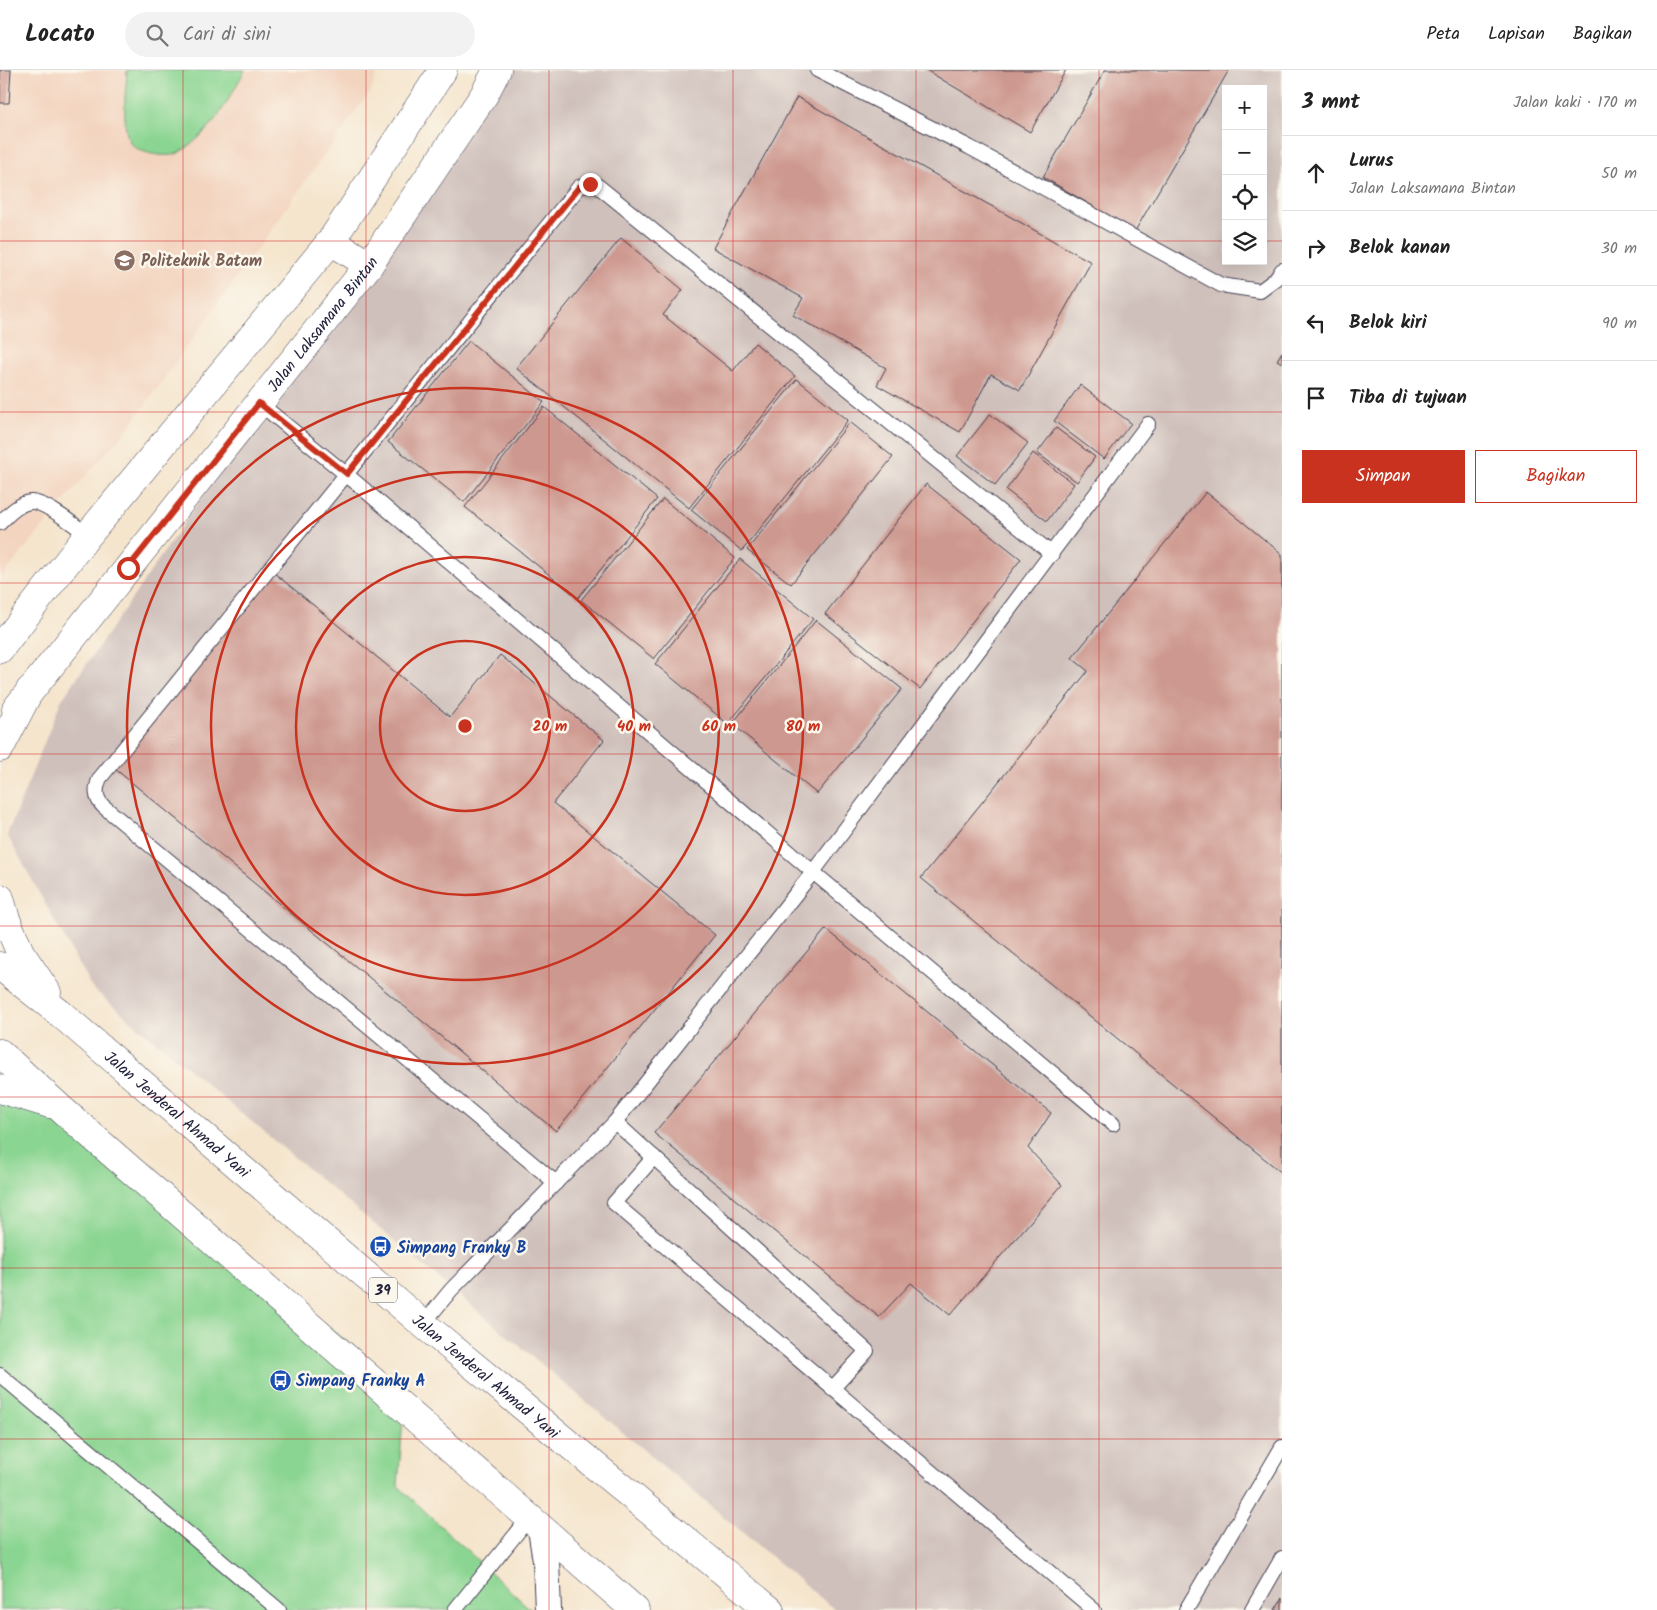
<!DOCTYPE html>
<html lang="id">
<meta charset="utf-8">
<style>
body{margin:0;font-family:Kalam,sans-serif;background:#f2f2f2;color:#222}
.controls{position:absolute;right:15px;top:15px;display:grid;overflow:hidden;border-radius:0px;box-shadow:0 5px 20px #0002}
.controls button{width:45px;height:45px;display:grid;place-items:center;padding:0;border:0;border-bottom:1px solid #e0e0e0;background:#fff;color:#222;font:25px sans-serif}
.stop{position:absolute;width:15px;height:15px;margin:-11px;border:4px solid #c8321e;border-radius:50%;background:#fff}
.stop.end{background:#c8321e;border-color:#fff;box-shadow:0 1px 5px #0008}
.list{margin:0;padding:0;list-style:none}
h2{display:flex;justify-content:space-between;align-items:center;height:65px;margin:0;padding:0 20px;font-size:21px}
h2 small{font-size:16px;font-weight:400;color:#767676}
.list li{display:grid;grid-template-columns:32px 1fr auto;gap:15px;align-items:center;box-sizing:border-box;height:75px;padding:0 20px;border-top:1px solid #e0e0e0}
.list b{display:block;font-size:19px;white-space:nowrap}
.list p{margin:0;font-size:16px;white-space:nowrap;color:#767676}
.list em{font-size:16px;font-style:normal;color:#767676}
.actions{display:flex;gap:10px;padding:15px 20px}
.actions a{flex:1;padding:11px 0;border:1px solid #c8321e;border-radius:0px;text-align:center;font-size:18px;color:#c8321e}
.actions .main{background:#c8321e;color:#fff}
.icon{flex:none;width:28px;height:28px;fill:none;stroke:currentColor;stroke-width:2;stroke-linecap:round;stroke-linejoin:round}
.map{position:relative;flex:none;width:1282px;height:1540px;overflow:hidden}
header{display:flex;align-items:center;gap:30px;box-sizing:border-box;height:70px;padding:0 25px;background:#fff;border-bottom:1px solid #e0e0e0}
header strong{font-size:24px}
nav{display:flex;gap:28px;margin-inline-start:auto;font-size:18px}
.search{width:350px;height:45px;background:#f2f2f2;display:flex;align-items:center;gap:12px;box-sizing:border-box;padding:0 18px;border-radius:28px;color:#767676;font-size:19px}
main{display:flex}
aside{flex:1;background:#fff}
.map>svg:first-child{display:block}
.built{fill:#f3d4bf}
.industrial{fill:#cfc0bb;fill-rule:evenodd}
.green{fill:#8bd592;stroke:#567c66}
.building{fill:#cd988f}
.lines{fill:none;stroke-linecap:round;stroke-linejoin:round}
.lane-casing{stroke:#423f51;stroke-width:16}
.street-casing{stroke:#423f51;stroke-width:28}
.secondary-casing{stroke:#423f51;stroke-width:29}
.highway-casing{stroke:#423f51;stroke-width:29}
.lane{stroke:#fff;stroke-width:14}
.street{stroke:#fff;stroke-width:26}
.secondary{stroke:#fff;stroke-width:28}
.highway{stroke:#fff;stroke-width:28}
.route{stroke:#c8321e;stroke-width:6}
.grid{fill:none;stroke:#d62828;stroke-width:1;stroke-opacity:0.55}
.ring{fill:none;stroke:#c8321e;stroke-width:2.5}
.labels{text-anchor:middle;stroke-width:5;stroke-linejoin:round;paint-order:stroke}
.shield{fill:#fbf7ec;stroke:#636270;stroke-width:1}
.shield-label{font-size:15px;font-weight:bold;fill:#22223b}
.education-label{font-size:16px;font-weight:bold;fill:#785e54;stroke:#fbf7ec;text-anchor:start}
.street-label{font-size:16px;fill:#22223b;stroke:#fbf7ec}
.transit-label{font-size:16px;font-weight:bold;fill:#164399;stroke:#fbf7ec;text-anchor:start}
.centre{fill:#c8321e;stroke:#fbf7ec;stroke-width:2.5}
.ring-label{font-size:15px;text-anchor:middle;font-weight:bold;fill:#c8321e;stroke:#fbf7ec;stroke-width:5;stroke-linejoin:round;paint-order:stroke}
</style>
<header>
<strong>Locato</strong>
<div class="search"><svg class="icon" aria-label="search" viewBox="0 0 24 24"><circle cx="10" cy="10" r="6"/><path d="M15 15l6 6"/></svg>Cari di sini</div>
<nav><a>Peta</a><a>Lapisan</a><a>Bagikan</a></nav>
</header>
<main>
<div class="map">
<svg width="1282" height="1540" viewBox="0 0 1282 1540">
<rect width="100%" height="100%" fill="#fbf7ec"/>
<filter id="ink" filterUnits="userSpaceOnUse"><feTurbulence type="fractalNoise" baseFrequency=".02" numOctaves="2"/><feDisplacementMap in="SourceGraphic" scale="10" xChannelSelector="R" yChannelSelector="G"/><feConvolveMatrix kernelMatrix="1 2 1 2 8 2 1 2 1" color-interpolation-filters="sRGB"/></filter>
<filter id="wash" filterUnits="userSpaceOnUse"><feTurbulence type="fractalNoise" baseFrequency=".0096" numOctaves="4" result="noise"/><feDisplacementMap in="SourceGraphic" scale="20" xChannelSelector="R" yChannelSelector="G"/><feGaussianBlur stdDeviation="1.12" result="paint"/><feColorMatrix in="noise" values="0 0 0 0 0 0 0 0 0 0 0 0 0 0 0 0 0 1.4 0 .05"/><feComposite in="paint" operator="in"/></filter>
<g filter="url(#wash)">
<rect width="100%" height="100%" fill="#f5e5cd"/>
<!-- built -->
<path class="built" d="M 0,0 L 378,0 L 371,20 L 127,360 L 81,411 L 0,509 Z"/>
<!-- industrial -->
<path class="industrial" d="M 497,0 L 1282,0 L 1282,1540 L 835,1540 L 92,918 L 7,765 L 61,631 ZM 1226,19 L 1263,19 L 1263,191 L 1226,191 Z"/>
<!-- green -->
<g class="green">
<path d="M 127,0 L 245,0 C 235,18 224,39 211,55 C 202,65 188,79 176,84 C 164,88 136,83 130,72 C 121,55 126,19 127,0 Z"/>
<path d="M 0,1009 L 354,1277 L 405,1320 L 398,1416 L 531,1540 L 0,1540 Z"/>
</g>
<g id="blocks">
<!-- building -->
<g class="building">
<path d="M 0,0 L 11,0 L 9,33 L 0,33 Z"/>
<path d="M 926,0 L 1066,0 L 1030,62 Z"/>
<path d="M 1105,0 L 1229,0 L 1135,161 L 1043,107 Z"/>
<path d="M 797,27 L 1091,192 L 1020,320 L 991,304 L 960,362 L 877,315 L 886,298 L 793,245 L 803,228 L 713,178 Z"/>
<path d="M 621,168 L 683,220 L 663,245 L 733,301 L 755,273 L 795,306 L 689,438 L 516,298 Z"/>
<path d="M 469,271 L 544,332 L 464,432 L 388,372 Z"/>
<path d="M 1282,282 L 1282,293 L 1277,290 Z"/>
<path d="M 797,309 L 848,350 L 742,481 L 691,440 Z"/>
<path d="M 1080,315 L 1131,353 L 1104,389 L 1054,351 Z"/>
<path d="M 544,337 L 657,429 L 578,528 L 465,437 Z"/>
<path d="M 990,344 L 1028,373 L 995,415 L 957,386 Z"/>
<path d="M 850,352 L 893,387 L 791,514 L 747,480 Z"/>
<path d="M 1056,358 L 1095,387 L 1077,412 L 1037,383 Z"/>
<path d="M 1033,383 L 1074,414 L 1047,451 L 1006,420 Z"/>
<path d="M 926,414 L 1021,489 L 920,619 L 825,544 Z"/>
<path d="M 1206,422 L 1282,484 L 1282,1103 L 921,808 L 1088,601 L 1072,588 Z"/>
<path d="M 663,429 L 735,488 L 654,589 L 581,530 Z"/>
<path d="M 740,489 L 813,549 L 728,654 L 655,594 Z"/>
<path d="M 273,502 L 450,647 L 500,585 L 604,670 L 553,733 L 715,865 L 556,1061 L 114,698 Z"/>
<path d="M 816,550 L 902,619 L 817,724 L 732,654 Z"/>
<path d="M 826,859 L 1051,1043 L 1028,1078 L 1062,1115 L 950,1245 L 911,1213 L 879,1247 L 654,1063 Z"/>
<path d="M 1282,1528 L 1282,1540 L 1275,1540 Z"/>
</g>
</g>
</g>
<g filter="url(#ink)">
<use href="#blocks" fill-opacity="0" stroke="#423f51" stroke-width="1"/>
<g class="lines">
<defs>
<g id="lane">
<path d="M 817,0 L 969,77 L 1221,215 L 1260,221 L 1276,209 L 1282,200"/>
<path d="M 259,333 L 347,405 L 813,802 L 1113,1054"/>
<path d="M 0,453 C 8,445 19,433 31,432 C 44,431 77,457 88,465"/>
<path d="M 615,1052 L 867,1281 L 832,1319"/>
<path d="M 654,1087 L 614,1133 L 1094,1540"/>
<path d="M 556,1113 L 103,736 C 95,728 95,718 100,708 L 579,117 C 586,114 591,113 598,116 L 1052,484"/>
<path d="M 423,1254 L 451,1220 L 615,1052 L 813,802 L 1148,354"/>
<path d="M 0,1305 L 279,1540"/>
<path d="M 455,1540 L 529,1448"/>
<path d="M 1186,1540 L 1282,1377"/>
<path d="M 1252,1540 L 1282,1488"/>
</g>
<path id="street" d="M 541,1459 L 546,1491 L 548,1540"/>
<g id="secondary">
<path d="M 331,171 L 369,195"/>
<path d="M 0,579 L 88,465 L 331,171 L 443,0"/>
<path id="s1" d="M 16,639 L 369,195 L 484,25 L 497,0"/>
</g>
<g id="highway">
<path d="M 0,678 L 30,620"/>
<path d="M 0,828 L 6,849 L 20,882 L 47,922"/>
<path id="s2" d="M 0,896 L 62,945 L 423,1254 L 770,1540"/>
<path d="M 0,983 L 60,1038 L 635,1540"/>
<path d="M 0,1019 L 50,1034"/>
</g>
</defs>
<!-- lane casing -->
<use href="#lane" class="lane-casing"/>
<!-- street casing -->
<use href="#street" class="street-casing"/>
<!-- secondary casing -->
<use href="#secondary" class="secondary-casing"/>
<!-- highway casing -->
<use href="#highway" class="highway-casing"/>
<!-- lane -->
<use href="#lane" class="lane"/>
<!-- street -->
<use href="#street" class="street"/>
<!-- secondary -->
<use href="#secondary" class="secondary"/>
<!-- highway -->
<use href="#highway" class="highway"/>
</g>
</g>
<g class="lines" filter="url(#ink)">
<!-- route -->
<path class="route" d="M 128,498 L 259,333 L 347,404 L 579,117 L 590,114"/>
</g>
<!-- grid -->
<path class="grid" d="M 183,0 L 183,1540M 366,0 L 366,1540M 549,0 L 549,1540M 733,0 L 733,1540M 916,0 L 916,1540M 1099,0 L 1099,1540M 0,171 L 1226,171M 1263,171 L 1282,171M 0,342 L 1282,342M 0,513 L 1282,513M 0,684 L 1282,684M 0,856 L 1282,856M 0,1027 L 1282,1027M 0,1198 L 1282,1198M 0,1369 L 1282,1369"/>
<!-- distance rings -->
<g class="ring">
<circle cx="465" cy="656" r="85"/>
<circle cx="465" cy="656" r="169"/>
<circle cx="465" cy="656" r="254"/>
<circle cx="465" cy="656" r="338"/>
</g>
<!-- icons -->
<defs>
<symbol id="university-disc" viewBox="-11 -11 22 22"><circle r="9.5" fill="#8d6e63" stroke="#fbf7ec"/><path d="M0-5L7-2L0 1L-7-2ZM-4 1L0 2.5L4 1V4Q0 6-4 4Z" fill="#fff"/></symbol>
<symbol id="bus-disc" viewBox="-11 -11 22 22"><circle r="9.5" fill="#1a4fb4" stroke="#fbf7ec"/><path d="M-5-6H5V4H4V6H2V4H-2V6H-4V4H-5ZM-3.5-4V0h7V-4ZM-3.5 1.2v1.5H-2V1.2ZM2 1.2v1.5H3.5V1.2Z" fill="#fff"/></symbol>
</defs>
<g fill-rule="evenodd">
<use href="#university-disc" x="112" y="178" width="25" height="25"/>
<use href="#bus-disc" x="368" y="1164" width="25" height="25"/>
<use href="#bus-disc" x="268" y="1298" width="25" height="25"/>
</g>
<g class="labels">
<!-- shield labels -->
<rect class="shield" x="369" y="1207.5" width="28" height="25" rx="4"/>
<g class="shield-label">
<text x="383" y="1225">39</text>
</g>
<!-- education labels -->
<g class="education-label">
<text x="141" y="196">Politeknik Batam</text>
</g>
<!-- street labels -->
<g class="street-label">
<text dy="6" stroke="none"><textPath href="#s1" startOffset="492">Jalan Laksamana Bintan</textPath></text>
<text dy="6" stroke="none"><textPath href="#s2" startOffset="231">Jalan Jenderal Ahmad Yani</textPath></text>
<text dy="6" stroke="none"><textPath href="#s2" startOffset="636">Jalan Jenderal Ahmad Yani</textPath></text>
</g>
<!-- transit labels -->
<g class="transit-label">
<text x="397" y="1183">Simpang Franky B</text>
<text x="296" y="1316">Simpang Franky A</text>
</g>
</g>
<circle cx="465" cy="656" r="8" class="centre"/>
<g class="ring-label">
<text x="550" y="661">20 m</text>
<text x="634" y="661">40 m</text>
<text x="719" y="661">60 m</text>
<text x="803" y="661">80 m</text>
</g>
</svg>
<div class="controls">
<button>+</button>
<button>−</button>
<button><svg class="icon" aria-label="locate" viewBox="0 0 24 24"><circle cx="12" cy="12" r="6"/><path d="M12 2v4M12 18v4M2 12h4M18 12h4"/></svg></button>
<button><svg class="icon" aria-label="layers" viewBox="0 0 24 24"><path d="M12 4l9 5-9 5-9-5zM3 14l9 5 9-5"/></svg></button>
</div>
<div class="stop" style="left:128px;top:498px"></div>
<div class="stop end" style="left:590px;top:114px"></div>
</div>
<aside>
<h2>3 mnt<small>Jalan kaki · 170 m</small></h2>
<ul class="list">
<li><svg class="icon" aria-label="ahead" viewBox="0 0 24 24"><path d="M12 20V5M6 11l6-6 6 6"/></svg><div><b>Lurus</b><p>Jalan Laksamana Bintan</p></div><em>50 m</em></li>
<li><svg class="icon" aria-label="right" viewBox="0 0 24 24"><path d="M7 20v-9h11M14 6l5 5-5 5"/></svg><div><b>Belok kanan</b></div><em>30 m</em></li>
<li><svg class="icon" aria-label="left" viewBox="0 0 24 24"><path d="M17 20v-9H6M10 6l-5 5 5 5"/></svg><div><b>Belok kiri</b></div><em>90 m</em></li>
<li><svg class="icon" aria-label="arrive" viewBox="0 0 24 24"><path d="M6 21V4h12l-3 4 3 4H6"/></svg><div><b>Tiba di tujuan</b></div></li>
</ul>
<div class="actions"><a class="main">Simpan</a><a>Bagikan</a></div>
</aside>
</main>
